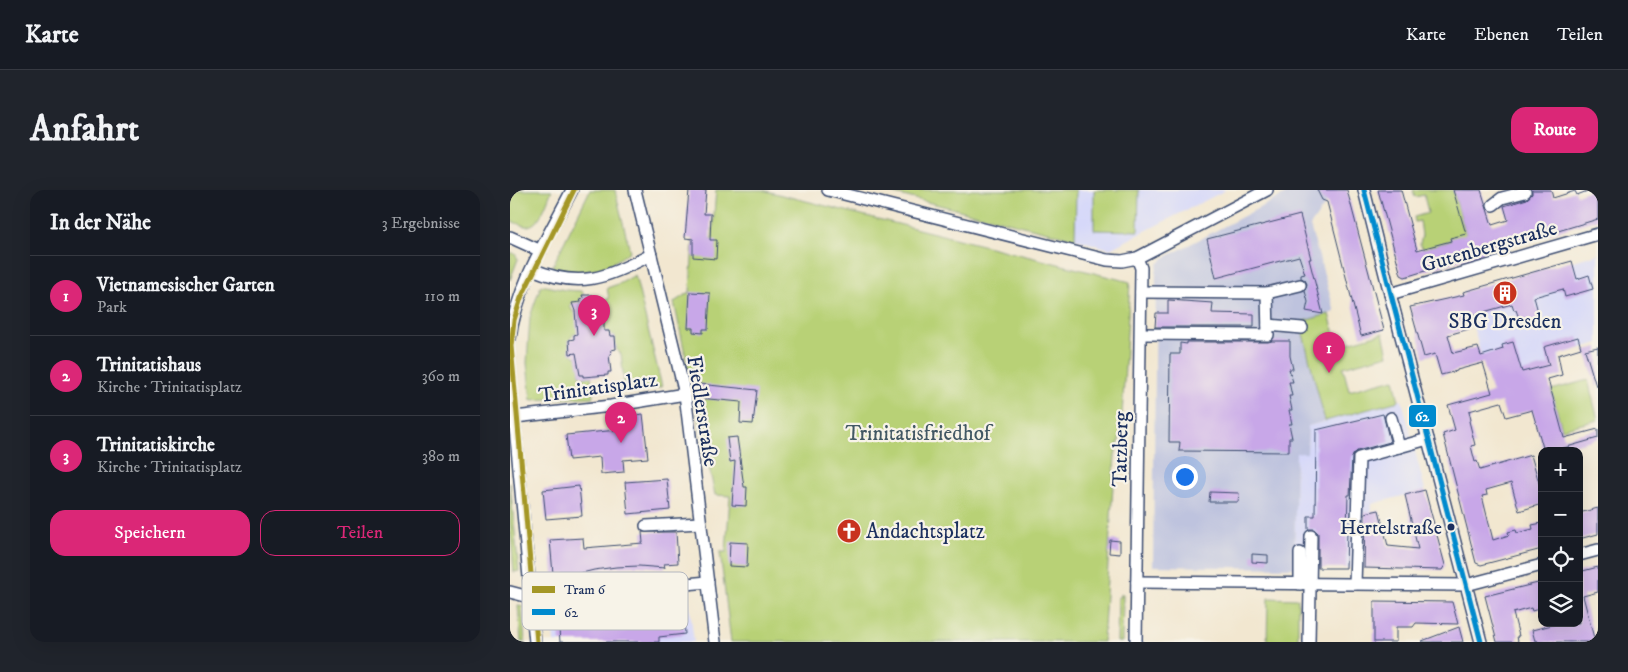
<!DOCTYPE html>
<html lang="de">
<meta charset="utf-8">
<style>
body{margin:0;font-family:"IM FELL DW Pica",serif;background:#20242c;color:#f1f3f6}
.controls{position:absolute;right:15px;bottom:15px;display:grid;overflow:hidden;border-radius:10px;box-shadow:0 5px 20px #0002}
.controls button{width:45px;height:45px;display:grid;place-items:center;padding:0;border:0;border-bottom:1px solid #363941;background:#171b24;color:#f1f3f6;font:25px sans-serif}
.you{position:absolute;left:674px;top:286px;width:18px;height:18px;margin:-12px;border:4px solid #fff;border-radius:50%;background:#1a73e8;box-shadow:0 0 0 8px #1a73e833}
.badge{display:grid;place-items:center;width:32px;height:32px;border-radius:50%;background:#db2777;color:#fff;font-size:16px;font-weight:700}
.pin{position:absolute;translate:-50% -41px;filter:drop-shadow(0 1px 2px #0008)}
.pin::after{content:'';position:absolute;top:26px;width:18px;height:15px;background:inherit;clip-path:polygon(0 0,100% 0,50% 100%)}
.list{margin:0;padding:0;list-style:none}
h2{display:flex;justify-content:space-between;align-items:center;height:65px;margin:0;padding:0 20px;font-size:21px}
h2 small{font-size:16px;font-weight:400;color:#9ea1a6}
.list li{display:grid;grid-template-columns:32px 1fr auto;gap:15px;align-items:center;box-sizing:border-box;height:80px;padding:0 20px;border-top:1px solid #363941}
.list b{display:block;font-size:19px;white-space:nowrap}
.list p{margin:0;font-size:16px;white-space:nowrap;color:#9ea1a6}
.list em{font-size:16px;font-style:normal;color:#9ea1a6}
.actions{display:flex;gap:10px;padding:15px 20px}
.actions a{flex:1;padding:11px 0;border:1px solid #db2777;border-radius:15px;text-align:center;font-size:18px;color:#db2777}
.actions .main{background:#db2777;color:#fff}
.icon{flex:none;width:28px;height:28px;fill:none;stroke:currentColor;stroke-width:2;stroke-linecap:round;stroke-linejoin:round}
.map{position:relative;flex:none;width:1088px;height:452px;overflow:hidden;border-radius:15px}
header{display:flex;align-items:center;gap:30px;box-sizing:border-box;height:70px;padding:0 25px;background:#171b24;border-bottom:1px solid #363941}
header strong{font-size:24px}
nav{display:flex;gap:28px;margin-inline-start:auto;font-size:18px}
.intro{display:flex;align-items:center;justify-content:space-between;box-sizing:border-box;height:120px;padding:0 30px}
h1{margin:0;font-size:35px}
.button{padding:12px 22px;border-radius:15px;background:#db2777;color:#fff;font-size:18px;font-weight:700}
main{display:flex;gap:30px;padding:0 30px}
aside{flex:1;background:#171b24;border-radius:15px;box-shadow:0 5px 20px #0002}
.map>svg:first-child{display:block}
.built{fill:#d6d8f9}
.industrial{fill:#bec3de}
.green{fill:#b8d176;stroke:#6a806a}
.building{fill:#c8a7e8}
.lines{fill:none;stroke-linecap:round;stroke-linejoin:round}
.minor-casing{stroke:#3b4b6f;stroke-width:14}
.minor{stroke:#fff;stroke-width:11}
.bus-1-casing{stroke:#f7f3e8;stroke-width:9}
.bus-1{stroke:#008ace;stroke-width:5}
.tram-1-casing{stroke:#f7f3e8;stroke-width:9}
.tram-1{stroke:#a49726;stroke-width:5}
.bus-dot{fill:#1b2f5e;stroke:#f7f3e8;stroke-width:2}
.labels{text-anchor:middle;stroke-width:4.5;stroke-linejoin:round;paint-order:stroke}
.bus-label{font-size:20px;fill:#1b2f5e;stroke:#f7f3e8;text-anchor:end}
.street-label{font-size:21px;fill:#1b2f5e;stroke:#f7f3e8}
.poi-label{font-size:21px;fill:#1b2f5e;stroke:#f7f3e8}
.park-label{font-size:21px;fill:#425864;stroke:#f7f3e8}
.key{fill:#f7f3e8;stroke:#b5b8bf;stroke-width:1}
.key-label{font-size:14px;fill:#1b2f5e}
.line-badge{stroke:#f7f3e8;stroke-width:2}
.badge-label{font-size:14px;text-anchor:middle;font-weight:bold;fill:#fff}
</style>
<header>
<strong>Karte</strong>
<nav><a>Karte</a><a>Ebenen</a><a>Teilen</a></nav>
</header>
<div class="intro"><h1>Anfahrt</h1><a class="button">Route</a></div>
<main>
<aside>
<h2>In der Nähe<small>3 Ergebnisse</small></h2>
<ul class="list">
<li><span class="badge">1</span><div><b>Vietnamesischer Garten</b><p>Park</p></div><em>110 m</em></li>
<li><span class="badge">2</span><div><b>Trinitatishaus</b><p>Kirche · Trinitatisplatz</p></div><em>360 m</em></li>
<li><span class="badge">3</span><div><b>Trinitatiskirche</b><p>Kirche · Trinitatisplatz</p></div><em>380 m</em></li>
</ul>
<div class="actions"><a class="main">Speichern</a><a>Teilen</a></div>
</aside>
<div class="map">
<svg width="1088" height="452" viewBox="0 0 1088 452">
<rect width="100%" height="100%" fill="#f7f3e8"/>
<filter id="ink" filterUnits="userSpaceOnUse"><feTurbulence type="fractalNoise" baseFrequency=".02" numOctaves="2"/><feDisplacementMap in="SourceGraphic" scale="10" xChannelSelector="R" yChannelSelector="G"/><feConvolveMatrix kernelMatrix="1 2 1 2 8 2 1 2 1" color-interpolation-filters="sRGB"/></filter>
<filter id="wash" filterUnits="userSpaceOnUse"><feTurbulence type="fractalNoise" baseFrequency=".0096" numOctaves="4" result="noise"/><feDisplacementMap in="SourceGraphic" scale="20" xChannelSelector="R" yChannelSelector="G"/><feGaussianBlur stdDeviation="1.12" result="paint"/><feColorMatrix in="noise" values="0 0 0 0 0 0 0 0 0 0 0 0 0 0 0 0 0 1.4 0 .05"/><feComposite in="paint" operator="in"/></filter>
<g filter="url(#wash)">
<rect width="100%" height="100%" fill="#f2e7d0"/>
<!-- built -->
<g class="built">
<path d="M 566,0 L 716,0 L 600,59 L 565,49 Z"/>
<path d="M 1088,64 L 1088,153 L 1049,165 L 1052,185 L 1037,190 L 975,178 L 953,102 Z"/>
<path d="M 892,210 L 915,300 L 862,314 L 861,322 L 854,323 L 854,378 L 784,378 L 786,263 L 797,263 L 798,236 Z"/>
<path d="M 179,410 L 184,452 L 44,452 L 42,423 Z"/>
</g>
<!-- industrial -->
<path class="industrial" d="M 783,0 L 807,0 L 812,10 L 817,12 L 800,36 L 825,122 L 791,133 L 815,231 L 798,236 L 797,263 L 786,263 L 784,378 L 643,376 L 646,82 L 648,74 L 654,68 Z"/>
<!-- green -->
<g class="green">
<path d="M 3,0 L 42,0 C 37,11 30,38 15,36 C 10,35 5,32 0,31 L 0,14 Z"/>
<path d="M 80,0 L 105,0 L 120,61 C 97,80 71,87 42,77 Z"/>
<path d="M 206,0 L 252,0 L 620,92 L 611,243 L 605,265 L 593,452 L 221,452 L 210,362 L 216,362 L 220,306 L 205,305 L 164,112 L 180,102 L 183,49 L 202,49 Z"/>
<path d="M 369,0 L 566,0 L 565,49 Z"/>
<path d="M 584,0 L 629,0 L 628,41 L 584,40 Z"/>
<path d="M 903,0 L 943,0 L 957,47 L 940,49 L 941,51 L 913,59 L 910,54 L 912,45 L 910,31 L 905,32 L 904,27 L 918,23 L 914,5 L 905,7 Z"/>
<path d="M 0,62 L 5,64 L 8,69 L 0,90 Z"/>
<path d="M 125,85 L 152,197 L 115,200 L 111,164 L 106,159 L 105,146 L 98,141 L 93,142 L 91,119 L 95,119 L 97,116 L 94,110 L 99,109 L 97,98 L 111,93 Z"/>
<path d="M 31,95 L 55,100 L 71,101 L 74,104 L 70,109 L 71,114 L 63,113 L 60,116 L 63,122 L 67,121 L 70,144 L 64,144 L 59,150 L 60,163 L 68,168 L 70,185 L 73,188 L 78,187 L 81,184 L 83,207 L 21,210 L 17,173 L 20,127 Z"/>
<path d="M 819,124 L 828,156 L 873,143 L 878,165 L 833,177 L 839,201 L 884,189 L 889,211 L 815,231 L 790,132 Z"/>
<path d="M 1078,190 L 1088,230 L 1052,239 L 1041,200 Z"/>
<path d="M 0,293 L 9,381 L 4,382 L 0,333 Z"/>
<path d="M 611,404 L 613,404 L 612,452 L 607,452 L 608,407 L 611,407 Z"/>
<path d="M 758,408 L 788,409 L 788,452 L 757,452 Z"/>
<path d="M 8,416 L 12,416 L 15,452 L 11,452 Z"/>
</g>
<g id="blocks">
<!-- building -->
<g class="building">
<path d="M 179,0 L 196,0 L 194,24 L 201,24 L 200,50 L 207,50 L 206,69 L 183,67 L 183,49 L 175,48 Z"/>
<path d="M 807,0 L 837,0 L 874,140 L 851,146 L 817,12 L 812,10 Z"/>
<path d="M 868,0 L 891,0 L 907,60 L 941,51 L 940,48 L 956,44 L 943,0 L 971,0 L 982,35 L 998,30 L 994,16 L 1017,9 L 1022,4 L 1022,0 L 1041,0 L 1043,8 L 1065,1 L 1067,5 L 1080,0 L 1088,0 L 1088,29 L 895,87 L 891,85 Z"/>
<path d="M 790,25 L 801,69 L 799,69 L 813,124 L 796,121 L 798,112 L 795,101 L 797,94 L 795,90 L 791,88 L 791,85 L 795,84 L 789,66 L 706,88 L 697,49 Z"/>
<path d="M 1062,71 L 1067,89 L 1079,85 L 1083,99 L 1055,107 L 1053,99 L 1024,107 L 1030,129 L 1011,134 L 1006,120 L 1004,120 L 1002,114 L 956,127 L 959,139 L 938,145 L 943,163 L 968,157 L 971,166 L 993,159 L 992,155 L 1003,152 L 1012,182 L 1039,175 L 1034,157 L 1068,147 L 1071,158 L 1048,165 L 1052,185 L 1038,189 L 1054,248 L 1088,239 L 1088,248 L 1043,261 L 1034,261 L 1022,220 L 996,227 L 991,212 L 959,221 L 961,230 L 959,231 L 965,255 L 961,256 L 965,272 L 967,271 L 970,280 L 1021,265 L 1032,303 L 1032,314 L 1009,321 L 1001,293 L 976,300 L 977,305 L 972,306 L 983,350 L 999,345 L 998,342 L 1006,340 L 1007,343 L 1023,339 L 1022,335 L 1032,333 L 1032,359 L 971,375 L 966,373 L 933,244 L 945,240 L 938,215 L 982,203 L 973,173 L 947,180 L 947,181 L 931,185 L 925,164 L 914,167 L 900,117 L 954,105 L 953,102 Z"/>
<path d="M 180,102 L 200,103 L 198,139 L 193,139 L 193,143 L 183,142 L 183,138 L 178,138 Z"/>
<path d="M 72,105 L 83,105 L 83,107 L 86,107 L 86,111 L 94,110 L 94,141 L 99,141 L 100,146 L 105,146 L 106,159 L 101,160 L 100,165 L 99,165 L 101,182 L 98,182 L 98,185 L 73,187 L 73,185 L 70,185 L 66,163 L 60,164 L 59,150 L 64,149 L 64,145 L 67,144 L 65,121 L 62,113 L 71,112 L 70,109 L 73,108 Z"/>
<path d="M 658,110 L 703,113 L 702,123 L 744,124 L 744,137 L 645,137 L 646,123 L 658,123 Z"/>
<path d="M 762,151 L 780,151 L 780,166 L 783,179 L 779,179 L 783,192 L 779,192 L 782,206 L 779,206 L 782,220 L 779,220 L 782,234 L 779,234 L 782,248 L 779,248 L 779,262 L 669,261 L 670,252 L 659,252 L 660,164 L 670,164 L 670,153 L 677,154 L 677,152 L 758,152 Z"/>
<path d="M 1088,157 L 1088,196 L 1086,196 L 1075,160 Z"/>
<path d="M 189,194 L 247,200 L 243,234 L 230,233 L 231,212 L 188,208 Z"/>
<path d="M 133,224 L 138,268 L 113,270 L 114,282 L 91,284 L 90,267 L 59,270 L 56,245 L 118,239 L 117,226 Z"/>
<path d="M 873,224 L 880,252 L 847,261 L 842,267 L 840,305 L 838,305 L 836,378 L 808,378 L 808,343 L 804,339 L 798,339 L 798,326 L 805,326 L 806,240 Z"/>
<path d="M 227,247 L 234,297 L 237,297 L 236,316 L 222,315 L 225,271 L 220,272 L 217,248 Z"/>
<path d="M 157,289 L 160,320 L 118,324 L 115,292 Z"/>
<path d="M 69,296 L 72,326 L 36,329 L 33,300 Z"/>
<path d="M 915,300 L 935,375 L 932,380 L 854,378 L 855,323 L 869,320 L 878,356 L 908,359 L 895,305 Z"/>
<path d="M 700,302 L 729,303 L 728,312 L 699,312 Z"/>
<path d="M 1088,318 L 1088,344 L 1069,349 L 1069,323 Z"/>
<path d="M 132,342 L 166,342 L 168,373 L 154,374 L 155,378 L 129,376 L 106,377 L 84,380 L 56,387 L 56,383 L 43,384 L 40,350 L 73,348 L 74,358 L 133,353 Z"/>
<path d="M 600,350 L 610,351 L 610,364 L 599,363 Z"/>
<path d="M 220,352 L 238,353 L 237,377 L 219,376 Z"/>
<path d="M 742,364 L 758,365 L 758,373 L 742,372 Z"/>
<path d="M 1088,377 L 1088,402 L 1073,406 L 1085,452 L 1028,452 L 1027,450 L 1025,451 L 1022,440 L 1050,433 L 1069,433 L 1069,382 Z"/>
<path d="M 1032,392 L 1032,418 L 1022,421 L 1021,418 L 1003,423 L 1009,446 L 1007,446 L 1008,452 L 987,452 L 975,406 Z"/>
<path d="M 864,411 L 942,412 L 948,434 L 906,433 L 903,437 L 886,437 L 886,452 L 864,452 Z"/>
<path d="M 173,415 L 175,444 L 149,447 L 149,452 L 50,452 L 48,426 L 77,423 L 77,426 L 144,420 L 143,418 Z"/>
<path d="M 949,437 L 953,452 L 913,452 L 912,451 Z"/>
</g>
</g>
</g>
<g filter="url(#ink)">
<use href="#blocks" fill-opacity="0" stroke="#3b4b6f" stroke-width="1"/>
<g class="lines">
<defs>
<g id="minor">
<path d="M 125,0 L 175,204 L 205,452"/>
<path d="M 318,0 L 597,70 L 612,71 L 627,68 L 757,0"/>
<path d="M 854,0 L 880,104 L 971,452"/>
<path d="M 983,15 L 992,8 L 1015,2"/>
<path d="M 0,47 L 31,61"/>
<path d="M 22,79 C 72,100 96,87 141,65"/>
<path d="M 631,102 L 757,103 L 790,95"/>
<path d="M 880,104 L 1088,44"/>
<path d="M 758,135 L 792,138"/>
<path d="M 631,144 L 758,145 L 757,103"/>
<path d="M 0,149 C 6,97 38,47 62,0"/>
<path d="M 0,182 L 25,452"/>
<path d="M 5,227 L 101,216 L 175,204"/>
<path d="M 881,228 L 889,257"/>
<path d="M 136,336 L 190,333"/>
<path d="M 1069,365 L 1088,360"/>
<path d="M 627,392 L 956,395 L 1032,375"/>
<path d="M 790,394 L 790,363"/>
<path d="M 845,394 L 849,268 L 918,249"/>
<path d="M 0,402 L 23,408 L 198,392"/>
<path d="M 626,452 L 631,78 L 627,68"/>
<path d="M 799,452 L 801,346"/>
</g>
</defs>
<!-- minor casing -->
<use href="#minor" class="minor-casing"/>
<!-- minor -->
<use href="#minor" class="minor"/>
<defs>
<path id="bus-1" d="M 854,0 L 971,452"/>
</defs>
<!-- bus-1 casing -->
<use href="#bus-1" class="bus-1-casing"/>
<!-- bus-1 -->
<use href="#bus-1" class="bus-1"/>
<defs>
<path id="tram-1" d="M 27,452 L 1,156 L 4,130 L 11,108 L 64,0"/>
</defs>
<!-- tram-1 casing -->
<use href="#tram-1" class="tram-1-casing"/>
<!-- tram-1 -->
<use href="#tram-1" class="tram-1"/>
</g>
</g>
<!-- icons -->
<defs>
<symbol id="building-disc" viewBox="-11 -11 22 22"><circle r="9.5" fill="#c8321e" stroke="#f7f3e8"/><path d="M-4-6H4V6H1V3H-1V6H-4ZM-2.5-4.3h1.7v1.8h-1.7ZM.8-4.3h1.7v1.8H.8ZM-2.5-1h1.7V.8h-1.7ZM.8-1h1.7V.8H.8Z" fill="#fff"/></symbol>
<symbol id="church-disc" viewBox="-11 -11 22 22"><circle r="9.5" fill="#c8321e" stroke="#f7f3e8"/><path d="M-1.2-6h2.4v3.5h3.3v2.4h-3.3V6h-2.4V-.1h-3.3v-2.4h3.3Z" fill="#fff"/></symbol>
</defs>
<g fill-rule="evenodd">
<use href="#building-disc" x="981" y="89" width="28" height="28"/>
<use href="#church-disc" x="325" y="327" width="28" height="28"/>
</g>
<!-- markers -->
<circle class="bus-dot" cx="941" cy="337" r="4.5"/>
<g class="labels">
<!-- bus labels -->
<g class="bus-label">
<text x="932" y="344">Hertelstraße</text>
</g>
<!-- street labels -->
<g class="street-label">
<text transform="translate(979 56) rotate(-16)" y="7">Gutenbergstraße</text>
<text transform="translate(88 197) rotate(-8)" y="7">Trinitatisplatz</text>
<text transform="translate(193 221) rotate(81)" y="7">Fiedlerstraße</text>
<text transform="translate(610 259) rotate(-89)" y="7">Tatzberg</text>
</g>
<!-- poi labels -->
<g class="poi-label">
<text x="995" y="138">SBG Dresden</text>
<text x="356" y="348" text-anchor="start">Andachtsplatz</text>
</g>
<!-- park labels -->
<g class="park-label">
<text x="408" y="250">Trinitatisfriedhof</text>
</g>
</g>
<!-- legend -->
<rect x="12" y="382" width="166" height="58" rx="8" class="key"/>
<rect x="22" y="396" width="23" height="7" fill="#a49726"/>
<rect x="22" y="419" width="23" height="6" fill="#008ace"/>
<g class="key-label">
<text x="54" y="404">Tram 6</text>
<text x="54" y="427">62</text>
</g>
<rect class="line-badge" x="898" y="214" width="29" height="24" rx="5" fill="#008ace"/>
<g class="badge-label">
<text x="912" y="231">62</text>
</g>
</svg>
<div class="controls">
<button>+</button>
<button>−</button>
<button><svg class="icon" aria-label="locate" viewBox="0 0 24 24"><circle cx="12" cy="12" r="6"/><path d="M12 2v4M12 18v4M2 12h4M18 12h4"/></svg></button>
<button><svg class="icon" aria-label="layers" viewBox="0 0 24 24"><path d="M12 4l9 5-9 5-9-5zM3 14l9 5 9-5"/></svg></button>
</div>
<div class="you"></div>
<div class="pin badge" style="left:819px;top:183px">1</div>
<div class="pin badge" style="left:111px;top:253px">2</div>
<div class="pin badge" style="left:84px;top:146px">3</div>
</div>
</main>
